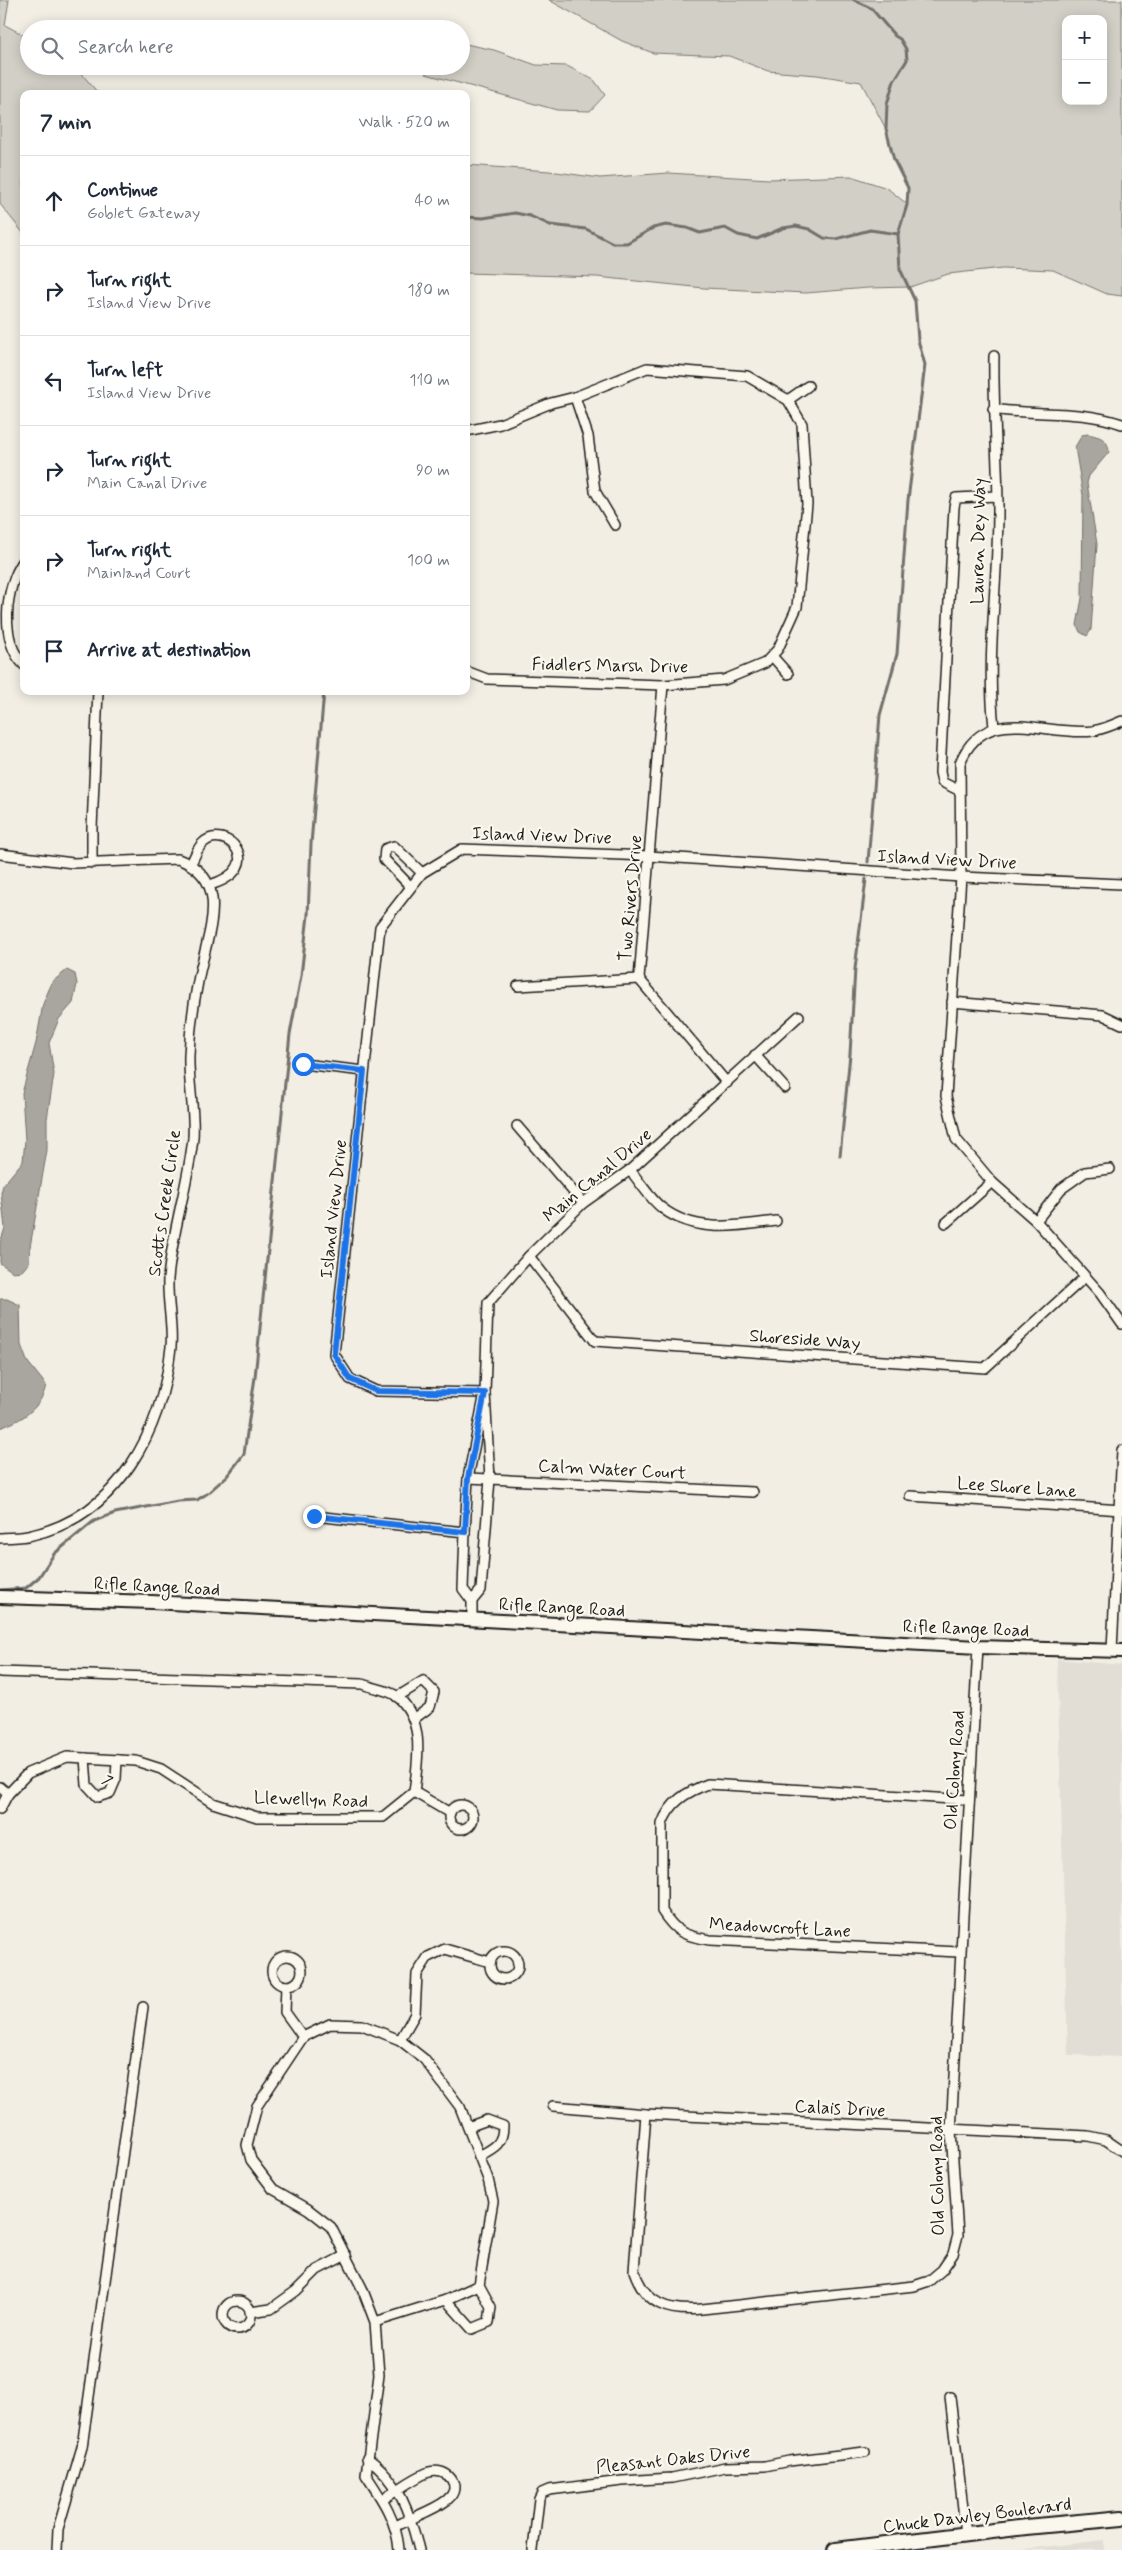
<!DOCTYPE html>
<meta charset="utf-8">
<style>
body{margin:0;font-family:Mynerve,sans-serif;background:#f2f2f3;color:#1f2937}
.controls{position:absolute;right:15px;top:15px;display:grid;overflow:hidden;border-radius:10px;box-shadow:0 2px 12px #0003}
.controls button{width:45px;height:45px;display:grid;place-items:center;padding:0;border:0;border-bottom:1px solid #e0e1e3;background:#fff;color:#1f2937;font:25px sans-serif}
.stop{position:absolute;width:15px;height:15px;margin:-11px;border:4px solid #1a73e8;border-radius:50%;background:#fff}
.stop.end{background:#1a73e8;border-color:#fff;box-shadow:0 1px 5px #0008}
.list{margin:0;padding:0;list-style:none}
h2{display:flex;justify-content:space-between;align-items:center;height:65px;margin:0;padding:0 20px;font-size:21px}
h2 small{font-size:16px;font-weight:400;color:#747a83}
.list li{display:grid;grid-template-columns:32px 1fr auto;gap:15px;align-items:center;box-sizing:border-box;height:90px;padding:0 20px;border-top:1px solid #e0e1e3}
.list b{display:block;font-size:19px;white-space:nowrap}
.list p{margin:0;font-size:16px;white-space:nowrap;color:#747a83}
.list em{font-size:16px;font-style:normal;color:#747a83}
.icon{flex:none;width:28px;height:28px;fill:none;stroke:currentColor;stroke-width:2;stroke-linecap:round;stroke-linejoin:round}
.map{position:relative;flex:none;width:1122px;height:2550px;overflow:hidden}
.search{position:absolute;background:#fff;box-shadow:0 2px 12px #0003;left:20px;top:20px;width:450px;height:55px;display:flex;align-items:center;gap:12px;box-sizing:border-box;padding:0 18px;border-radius:28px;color:#747a83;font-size:19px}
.panel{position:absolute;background:#fff;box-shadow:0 2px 12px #0003;left:20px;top:90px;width:450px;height:605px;border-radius:10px}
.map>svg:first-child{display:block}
.built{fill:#e2ded5}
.green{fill:#d2cfc6;stroke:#777671;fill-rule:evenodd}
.water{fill:#a9a6a0;stroke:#716f6b}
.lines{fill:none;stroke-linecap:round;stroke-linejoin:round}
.stream{stroke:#716f6b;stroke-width:3}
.street-casing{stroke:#1c1c1c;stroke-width:12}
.secondary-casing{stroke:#1c1c1c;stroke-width:16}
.primary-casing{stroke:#1c1c1c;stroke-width:18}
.street{stroke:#fbf7ec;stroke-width:9}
.secondary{stroke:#fbf7ec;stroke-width:12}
.primary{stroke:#fbf7ec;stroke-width:14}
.route{stroke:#1a73e8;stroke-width:6}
.labels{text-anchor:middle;stroke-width:4.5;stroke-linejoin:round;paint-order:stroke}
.street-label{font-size:18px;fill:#1c1c1c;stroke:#fbf7ec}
</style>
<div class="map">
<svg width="1122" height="2550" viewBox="0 0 1122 2550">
<rect width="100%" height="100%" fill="#f2eee4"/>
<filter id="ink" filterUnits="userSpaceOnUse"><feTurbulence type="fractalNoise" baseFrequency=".02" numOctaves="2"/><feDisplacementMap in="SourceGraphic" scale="10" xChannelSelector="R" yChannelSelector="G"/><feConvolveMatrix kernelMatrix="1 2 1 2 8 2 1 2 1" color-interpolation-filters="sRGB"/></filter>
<g filter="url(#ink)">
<!-- built -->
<g class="built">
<path d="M 1057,1659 L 1122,1665 L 1122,2057 L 1068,2055 Z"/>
<path d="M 1104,2540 L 1104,2550 L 1016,2550 Z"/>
</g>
<!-- green -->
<g class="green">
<path d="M 0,0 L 9,0 L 5,25 L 29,38 L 29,66 L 75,66 L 99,94 L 24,94 L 24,234 L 0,204 Z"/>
<path d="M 549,0 L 1122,0 L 1122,296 L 1107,294 L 1053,270 L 1003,268 L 948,274 L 910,287 L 868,288 L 806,293 L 704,288 L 597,277 L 466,273 L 466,165 L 549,171 L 600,178 L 668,173 L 769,179 L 851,176 L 887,188 L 907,204 L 908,188 L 894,160 L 886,129 L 861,82 L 817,75 L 768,71 L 729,56 L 653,53 L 622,41 ZM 1066,19 L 1103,19 L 1103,101 L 1066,101 Z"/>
<path d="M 461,43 L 494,50 L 536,65 L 567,66 L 594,80 L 605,95 L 590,111 L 557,110 L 426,74 L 421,66 L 461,66 Z"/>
</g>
<!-- water -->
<g class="water">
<path d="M 1088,434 C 1100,437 1108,438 1109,452 L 1089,476 L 1087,483 L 1097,544 L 1091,630 L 1087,636 L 1080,632 L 1077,625 L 1082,598 L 1083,495 L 1075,447 L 1082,435 Z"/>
<path d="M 67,970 L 75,974 L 77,984 L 73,1003 L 59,1019 L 49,1043 L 54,1074 L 47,1119 L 47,1150 L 30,1247 L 29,1263 L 22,1271 L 13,1272 L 0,1263 L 0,1243 L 5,1228 L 1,1193 L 3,1185 L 23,1161 L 25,1140 L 22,1093 L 36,1043 L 43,1004 L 52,982 Z"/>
<path d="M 0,1299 L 7,1299 L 20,1305 L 21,1345 L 27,1361 L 46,1385 C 41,1409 22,1420 0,1428 Z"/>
</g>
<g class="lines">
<!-- stream -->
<g class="stream">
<path d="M 854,0 L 871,8 L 895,36 L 900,39 L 906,49 L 907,60 L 894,81 L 887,104 L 886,129 L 894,160 L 908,188 L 907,205 L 898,234 L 900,269 L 915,301 L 918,340 L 925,365 L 908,500 L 897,654 L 880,715 L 868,862"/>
<path d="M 466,217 L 483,218 L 515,213 L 530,216 L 550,225 L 586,229 L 613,243 L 627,243 L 653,228 L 666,225 L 687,228 L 700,233 L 725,228 L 738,235 L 757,239 L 783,228 L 796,226 L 809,229 L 824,238 L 836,239 L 870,230 L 898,234"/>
<path d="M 840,1156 L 850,1054 L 855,969 L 866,879"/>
<path d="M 0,1590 L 26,1588 L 39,1577 L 54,1554 L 94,1521 L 115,1513 L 178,1501 L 197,1500 L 208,1493 L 227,1476 L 244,1454 L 255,1377 L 290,1034 L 301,976 L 308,915 L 311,844 L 324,691"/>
</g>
<defs>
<g id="street">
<path d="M 575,397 L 588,436 L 595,491 L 615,525"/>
<path d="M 788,400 L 808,386"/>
<path d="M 993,409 C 1037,416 1079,409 1122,424"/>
<path d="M 466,431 L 500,424 L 551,403 L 575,397 L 647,368 L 747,376 L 788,400 L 802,424 L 807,504 L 797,607 L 778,649 L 765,663 L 724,680 L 663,685 L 487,679 L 466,671"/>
<path d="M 24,560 C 4,588 0,641 24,665"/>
<path d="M 772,656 L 788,674"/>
<path d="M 663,685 L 639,979 L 727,1083"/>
<path d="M 1122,721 C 1113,725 1103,729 1093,731 C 1044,737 985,701 960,763 L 961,877 L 946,1096 L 956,1139 L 992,1182 L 1036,1221 L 1100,1293 L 1122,1324"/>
<path d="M 994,727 C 986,656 998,584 998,511 C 998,459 993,408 994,356"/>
<path d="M 958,790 L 942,782 L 940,772 L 954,507 L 956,498 L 997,496"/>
<path d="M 0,854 L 73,863 L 178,859 C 233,879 208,932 199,976 C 194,1001 190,1029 189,1055 C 188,1082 195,1111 193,1138 C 188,1186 172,1231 168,1279 C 167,1302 173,1325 171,1347 C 162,1430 119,1515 32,1535 C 22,1538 10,1537 0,1538"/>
<path d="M 92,863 L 92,828 L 98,691"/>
<path d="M 191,863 C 195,857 197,848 203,843 C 225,822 269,867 210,885"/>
<path d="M 410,886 L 384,859 L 385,849 L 394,846 L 422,873"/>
<path d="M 518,986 L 639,979"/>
<path d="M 952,1002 L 1103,1015 L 1122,1024"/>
<path d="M 799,1016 L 630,1170 L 583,1203 L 529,1256 L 488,1303 L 485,1393 L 376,1391 L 350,1379 L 334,1354 L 380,927 L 422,873 L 462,849 L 649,856 L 961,877 L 1122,884"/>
<path d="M 755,1055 L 785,1088"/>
<path d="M 303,1064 L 364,1071"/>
<path d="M 517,1126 L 583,1203"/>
<path d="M 630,1170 C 640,1182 650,1199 662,1208 C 695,1234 738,1226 776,1221"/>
<path d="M 1036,1221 L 1061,1189 L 1085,1172 L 1110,1169"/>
<path d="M 946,1223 L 992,1182"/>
<path d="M 529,1256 L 595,1341 L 985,1368 L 1085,1277"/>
<path d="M 468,1478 L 753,1492"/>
<path d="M 910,1496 L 1122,1510"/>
<path d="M 314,1516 L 465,1532"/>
<path d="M 472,1620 L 472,1601 L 463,1589 L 465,1532 L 468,1478 L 485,1393 L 490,1479 L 481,1590 L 472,1601"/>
<path d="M 1112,1650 L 1122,1450"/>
<path d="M 0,1672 L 362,1684 C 372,1688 390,1690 398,1697 C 425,1722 418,1759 414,1792 L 383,1817 L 257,1817 L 213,1803 L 161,1769 L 136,1761 L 67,1757 L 28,1773 L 8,1794 L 0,1809"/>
<path d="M 397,1697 L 423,1681 L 434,1692 L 430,1707 L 414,1719"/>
<path d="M 85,1758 L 87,1785 L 98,1797 L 110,1793 L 116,1779 L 117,1760"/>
<path d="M 0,1787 L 8,1794"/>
<path d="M 414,1792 L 450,1813"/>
<circle cx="461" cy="1817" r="12"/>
<circle cx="504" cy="1965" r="14"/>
<path d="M 959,1952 L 710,1940 C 685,1936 676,1933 662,1911 L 662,1824 C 670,1802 686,1792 708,1784 L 969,1800"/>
<circle cx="287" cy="1971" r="15"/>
<path d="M 286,1986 L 285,2012 L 303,2037"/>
<path d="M 400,2040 L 415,2014 L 417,1974 L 428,1957 L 445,1949 L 490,1962"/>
<path d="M 553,2106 L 646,2114 L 1088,2136 L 1106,2140 L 1122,2151"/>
<path d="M 646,2114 L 634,2271 C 646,2305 668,2312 702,2309 L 914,2286 L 929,2281 L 942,2270 L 953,2254 L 958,2235 L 951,2131 L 978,1647"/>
<path d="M 468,2127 L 487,2120 L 503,2126 C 503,2144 494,2148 479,2156"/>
<path d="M 446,2300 L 472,2329 L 489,2322 L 491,2307 L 479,2285"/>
<circle cx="237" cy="2315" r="14"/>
<path d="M 250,2312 L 271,2309 L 296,2291 L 317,2270 L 346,2255"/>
<path d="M 375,2322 L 446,2300 L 479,2285 L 493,2201 L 488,2179 L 460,2107 L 424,2059 L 400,2040 L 362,2025 L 330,2024 L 303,2037 L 257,2106 L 247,2145 L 251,2160 L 273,2189 L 308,2209 L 331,2227 L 362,2288 L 375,2322 L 379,2375 L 366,2475 C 382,2499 397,2521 399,2550"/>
<path d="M 950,2397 L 966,2534"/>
<path d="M 367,2458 C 399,2479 410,2514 419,2550"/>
<path d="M 383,2499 C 397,2491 413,2478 429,2472 C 447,2467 464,2486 447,2500 C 433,2511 412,2517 396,2526"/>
<path d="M 57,2550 L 58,2529 L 82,2447 L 143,2007"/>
<path d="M 533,2550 L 539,2499 L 542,2493 L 549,2490 L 622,2481 L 672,2478 L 725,2467 L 765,2466 L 789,2461 L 865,2452"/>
</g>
<path id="secondary" d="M 0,1597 L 152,1602 L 978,1647 L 1122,1651"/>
<path id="primary" d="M 836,2550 L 1026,2527 L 1122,2518"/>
</defs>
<!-- street casing -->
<use href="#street" class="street-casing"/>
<!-- secondary casing -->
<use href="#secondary" class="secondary-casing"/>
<!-- primary casing -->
<use href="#primary" class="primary-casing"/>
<!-- street -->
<use href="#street" class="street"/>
<!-- secondary -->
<use href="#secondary" class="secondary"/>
<!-- primary -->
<use href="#primary" class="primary"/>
</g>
</g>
<g class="lines" filter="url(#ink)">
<!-- route -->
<path class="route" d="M 303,1064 L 364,1071 L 334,1354 L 350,1379 L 376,1391 L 485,1393 L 468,1478 L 465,1532 L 314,1516"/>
</g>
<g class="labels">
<!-- street labels -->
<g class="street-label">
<text transform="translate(978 541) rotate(-89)" y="6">Lauren Dey Way</text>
<text transform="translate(610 665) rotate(1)" y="6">Fiddlers Marsh Drive</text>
<text transform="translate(542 835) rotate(2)" y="6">Island View Drive</text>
<text transform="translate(947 859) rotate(3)" y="6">Island View Drive</text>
<text transform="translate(630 898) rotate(-85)" y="6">Two Rivers Drive</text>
<text transform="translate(597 1175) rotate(-40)" y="6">Main Canal Drive</text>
<text transform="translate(164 1203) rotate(-82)" y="6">Scotts Creek Circle</text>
<text transform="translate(333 1209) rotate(-84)" y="6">Island View Drive</text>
<text transform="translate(805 1339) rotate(4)" y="6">Shoreside Way</text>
<text transform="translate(612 1469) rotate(3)" y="6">Calm Water Court</text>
<text transform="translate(1017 1487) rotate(4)" y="6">Lee Shore Lane</text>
<text transform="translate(157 1586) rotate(3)" y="6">Rifle Range Road</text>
<text transform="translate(562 1607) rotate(3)" y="6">Rifle Range Road</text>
<text transform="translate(966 1628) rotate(2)" y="6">Rifle Range Road</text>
<text transform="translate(954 1770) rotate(-86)" y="6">Old Colony Road</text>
<text transform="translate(107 1779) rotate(62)" y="6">1</text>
<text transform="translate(311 1799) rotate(2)" y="6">Llewellyn Road</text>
<text transform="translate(780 1927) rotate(3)" y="6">Meadowcroft Lane</text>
<text transform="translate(840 2108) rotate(3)" y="6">Calais Drive</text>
<text transform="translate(937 2176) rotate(-91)" y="6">Old Colony Road</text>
<text transform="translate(673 2459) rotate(-6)" y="6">Pleasant Oaks Drive</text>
<text transform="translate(977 2515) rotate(-7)" y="6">Chuck Dawley Boulevard</text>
</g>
</g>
</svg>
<div class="controls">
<button>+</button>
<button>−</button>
</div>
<div class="stop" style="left:303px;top:1064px"></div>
<div class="stop end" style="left:314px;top:1516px"></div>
<div class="search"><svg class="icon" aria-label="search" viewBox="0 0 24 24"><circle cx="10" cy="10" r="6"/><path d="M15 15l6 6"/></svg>Search here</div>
<section class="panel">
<h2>7 min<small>Walk · 520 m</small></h2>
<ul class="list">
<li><svg class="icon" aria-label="ahead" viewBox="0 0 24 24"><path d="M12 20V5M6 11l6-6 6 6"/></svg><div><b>Continue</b><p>Goblet Gateway</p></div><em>40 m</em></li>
<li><svg class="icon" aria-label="right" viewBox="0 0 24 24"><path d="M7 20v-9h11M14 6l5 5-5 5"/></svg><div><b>Turn right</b><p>Island View Drive</p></div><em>180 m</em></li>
<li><svg class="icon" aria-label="left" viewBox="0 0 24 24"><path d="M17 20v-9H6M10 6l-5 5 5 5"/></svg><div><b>Turn left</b><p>Island View Drive</p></div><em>110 m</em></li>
<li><svg class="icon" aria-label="right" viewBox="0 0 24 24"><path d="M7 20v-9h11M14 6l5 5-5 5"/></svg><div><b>Turn right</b><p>Main Canal Drive</p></div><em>90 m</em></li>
<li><svg class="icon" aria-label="right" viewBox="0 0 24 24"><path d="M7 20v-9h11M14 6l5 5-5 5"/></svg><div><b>Turn right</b><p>Mainland Court</p></div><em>100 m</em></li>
<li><svg class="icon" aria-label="arrive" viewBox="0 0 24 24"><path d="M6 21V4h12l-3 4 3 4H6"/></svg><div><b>Arrive at destination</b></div></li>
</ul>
</section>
</div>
